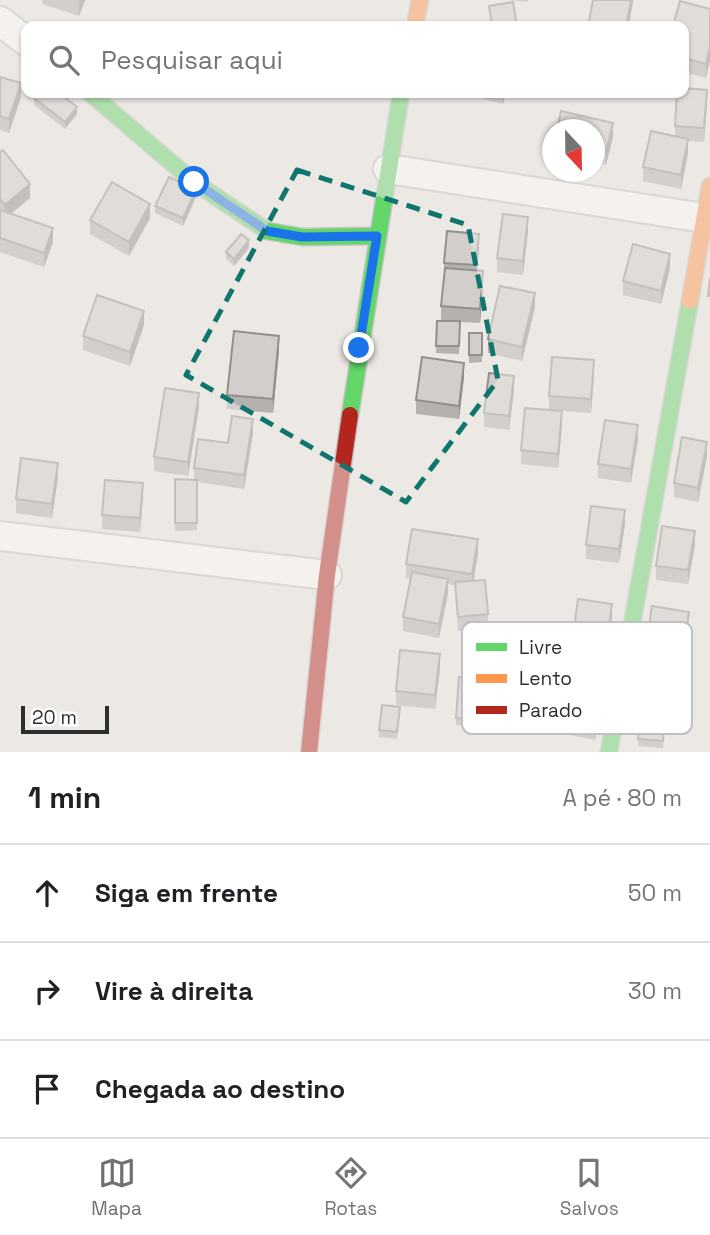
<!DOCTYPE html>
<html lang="pt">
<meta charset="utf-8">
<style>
body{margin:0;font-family:"Space Grotesk",sans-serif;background:#f6f6f6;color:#202124}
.compass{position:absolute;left:542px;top:119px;width:63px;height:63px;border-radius:50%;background:#fff;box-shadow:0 2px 5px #0004;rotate:158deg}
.scale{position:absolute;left:21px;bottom:18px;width:88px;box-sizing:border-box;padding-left:7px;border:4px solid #2e2e2e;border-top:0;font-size:19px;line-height:24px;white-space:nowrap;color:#2e2e2e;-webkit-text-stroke:5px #fff;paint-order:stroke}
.stop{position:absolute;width:21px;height:21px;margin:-16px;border:5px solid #1a73e8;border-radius:50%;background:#fff}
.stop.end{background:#1a73e8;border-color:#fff;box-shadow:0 2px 7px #0008}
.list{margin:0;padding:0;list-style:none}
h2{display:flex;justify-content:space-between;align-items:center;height:91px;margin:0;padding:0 28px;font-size:30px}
h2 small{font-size:23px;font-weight:400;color:#757577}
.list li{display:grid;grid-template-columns:46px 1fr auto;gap:21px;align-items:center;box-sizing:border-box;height:98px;padding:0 28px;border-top:2px solid #e0e0e0}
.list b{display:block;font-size:26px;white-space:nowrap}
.list em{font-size:23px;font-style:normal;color:#757577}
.icon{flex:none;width:38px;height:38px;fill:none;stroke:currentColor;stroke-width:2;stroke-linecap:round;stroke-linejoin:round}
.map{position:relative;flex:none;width:710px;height:752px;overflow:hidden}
.search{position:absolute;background:#fff;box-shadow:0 2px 5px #0004;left:21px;right:21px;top:21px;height:77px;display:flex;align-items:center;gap:18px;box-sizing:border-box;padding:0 24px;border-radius:14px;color:#757577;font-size:26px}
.sheet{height:385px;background:#fff}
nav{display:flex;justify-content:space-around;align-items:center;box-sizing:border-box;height:98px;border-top:2px solid #e0e0e0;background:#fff;font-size:19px;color:#757577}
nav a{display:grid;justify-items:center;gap:4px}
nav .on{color:#706f6e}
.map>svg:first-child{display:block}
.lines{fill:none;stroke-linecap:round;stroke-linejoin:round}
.street-casing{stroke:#c5c4c5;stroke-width:32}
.fast-casing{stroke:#c5c4c5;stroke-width:19}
.slow-casing{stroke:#c5c4c5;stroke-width:19}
.jam-casing{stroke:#c5c4c5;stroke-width:19}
.street{stroke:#fcfcfb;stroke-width:28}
.fast{stroke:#63d668;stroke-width:16}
.slow{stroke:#ff974d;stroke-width:16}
.jam{stroke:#b3261e;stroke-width:16}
.wall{fill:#b4b1af}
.shaded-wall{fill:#92908e}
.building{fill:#d1cecb;stroke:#92908e;stroke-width:2}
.route{stroke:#1a73e8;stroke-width:9}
.marked{fill:none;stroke:#0f766e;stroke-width:5;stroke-dasharray:14 9;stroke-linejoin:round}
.key{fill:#fff;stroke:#c0c0c0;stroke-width:2}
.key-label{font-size:19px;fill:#2e2e2e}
</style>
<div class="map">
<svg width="710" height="752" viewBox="0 0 710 752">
<rect width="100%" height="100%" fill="#ece8e4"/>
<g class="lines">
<defs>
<g id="street">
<path d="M 0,21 L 26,41"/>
<path d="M 388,169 L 704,218"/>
<path d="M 0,536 L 327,575"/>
</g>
<g id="fast">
<path d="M 90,93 L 194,182 L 267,231 L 302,237 L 377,236"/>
<path d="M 350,415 L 401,93"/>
<path d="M 609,752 L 690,301"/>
</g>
<g id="slow">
<path d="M 415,26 L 420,0"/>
<path d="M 690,301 L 710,186"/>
</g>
<path id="jam" d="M 309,752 L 327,575 L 350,415"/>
</defs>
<!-- street casing -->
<use href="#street" class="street-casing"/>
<!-- fast casing -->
<use href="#fast" class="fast-casing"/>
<!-- slow casing -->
<use href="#slow" class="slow-casing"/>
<!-- jam casing -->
<use href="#jam" class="jam-casing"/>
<!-- street -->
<use href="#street" class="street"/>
<!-- fast -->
<use href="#fast" class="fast"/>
<!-- slow -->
<use href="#slow" class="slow"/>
<!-- jam -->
<use href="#jam" class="jam"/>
</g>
<!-- wall -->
<g class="wall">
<path d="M 42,0 L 85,0 L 79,16 L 42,4 Z"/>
<path d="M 511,0 L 528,0 L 528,2 Z"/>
<path d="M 710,9 L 706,78 L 684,72 L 684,26 Z"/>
<path d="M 0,77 L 21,97 L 9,133 L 0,130 Z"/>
<path d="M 461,93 L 506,93 L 503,104 Z"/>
<path d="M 34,98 L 77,114 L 65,129 L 34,105 Z"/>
<path d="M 707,104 L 704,142 L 688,141 L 688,153 L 681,189 L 643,181 L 643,167 L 675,136 L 675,126 Z"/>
<path d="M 594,130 L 613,137 L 606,165 L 594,162 Z"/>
<path d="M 0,152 L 30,198 L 11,213 L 53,242 L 44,267 L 0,252 Z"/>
<path d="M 196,197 L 183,226 L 155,213 L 155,206 Z"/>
<path d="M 150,218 L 129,256 L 90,234 L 90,220 Z"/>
<path d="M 528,231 L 523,275 L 497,272 L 497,258 Z"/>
<path d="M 249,248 L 234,266 L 226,259 L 226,252 Z"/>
<path d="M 479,248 L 477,271 L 483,285 L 480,323 L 460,322 L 459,354 L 436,353 L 437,321 L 457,321 L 441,320 L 441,306 L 444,277 L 444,263 Z"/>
<path d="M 670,268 L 661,304 L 623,295 L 623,281 Z"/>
<path d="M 535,307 L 522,361 L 488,353 L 488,339 Z"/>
<path d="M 144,325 L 130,366 L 83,350 L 83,336 Z"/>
<path d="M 469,333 L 482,333 L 482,362 L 469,363 Z"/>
<path d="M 279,350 L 273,413 L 227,409 L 227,395 Z"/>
<path d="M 594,374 L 591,413 L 562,411 L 562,425 L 558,468 L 521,464 L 521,450 L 549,410 L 549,396 Z"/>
<path d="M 464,377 L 459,419 L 416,414 L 416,400 Z"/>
<path d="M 514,390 L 509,430 L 484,427 L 484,413 Z"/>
<path d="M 199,407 L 188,476 L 154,471 L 154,457 Z"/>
<path d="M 253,433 L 244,489 L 197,482 L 197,530 L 175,531 L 175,479 L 194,479 L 194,468 L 228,443 Z"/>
<path d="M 638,439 L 631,483 L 598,478 L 598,464 Z"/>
<path d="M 707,456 L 698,502 L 674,497 L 674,483 Z"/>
<path d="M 58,477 L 52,518 L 16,513 L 16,499 Z"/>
<path d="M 143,497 L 140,532 L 102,529 L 102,515 Z"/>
<path d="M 625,524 L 619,563 L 586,559 L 586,545 Z"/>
<path d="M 695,545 L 688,584 L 656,580 L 656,566 Z"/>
<path d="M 478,553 L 474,581 L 488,614 L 488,628 L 458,631 L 455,585 L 448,584 L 448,593 L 439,638 L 403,631 L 403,617 L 410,579 L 406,578 L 406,564 Z"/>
<path d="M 612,618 L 607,654 L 573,649 L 573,635 Z"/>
<path d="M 689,626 L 681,681 L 644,675 L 644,661 Z"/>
<path d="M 542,644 L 534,667 L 508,658 L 508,651 Z"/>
<path d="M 440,668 L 435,709 L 396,705 L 396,691 Z"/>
<path d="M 482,686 L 479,727 L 456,725 L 456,718 Z"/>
<path d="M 602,705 L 595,740 L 550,731 L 550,717 Z"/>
<path d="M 665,708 L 663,748 L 638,746 L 638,739 Z"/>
<path d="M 400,714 L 397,739 L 379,737 L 379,730 Z"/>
</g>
<!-- shaded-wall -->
<g class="shaded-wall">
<path d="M 80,0 L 85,0 L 79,16 L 79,2 Z"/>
<path d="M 631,0 L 633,0 L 633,2 L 629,26 L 626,26 Z"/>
<path d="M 710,47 L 710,61 L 706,78 L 706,64 Z"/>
<path d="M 21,83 L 21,97 L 9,133 L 9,119 Z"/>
<path d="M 707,90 L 707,104 L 704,142 L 704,128 Z"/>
<path d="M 503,93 L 506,93 L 503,104 Z"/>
<path d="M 77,107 L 77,114 L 65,129 L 65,122 Z"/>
<path d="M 613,123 L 613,137 L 606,165 L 606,151 Z"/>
<path d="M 688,139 L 688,153 L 681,189 L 681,175 Z"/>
<path d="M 30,184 L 30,198 L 5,219 L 5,205 Z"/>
<path d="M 196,190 L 196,197 L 183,226 L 183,218 Z"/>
<path d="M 150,204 L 150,218 L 129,256 L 129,242 Z"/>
<path d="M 528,217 L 528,231 L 523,275 L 523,261 Z"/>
<path d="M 53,228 L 53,242 L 44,267 L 44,253 Z"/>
<path d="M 479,234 L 479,248 L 476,279 L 476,265 Z"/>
<path d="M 249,240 L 249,248 L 234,266 L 234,259 Z"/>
<path d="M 670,254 L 670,268 L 661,304 L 661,291 Z"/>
<path d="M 483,271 L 483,285 L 480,323 L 480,309 Z"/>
<path d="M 535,293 L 535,307 L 522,361 L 522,347 Z"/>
<path d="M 144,311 L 144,325 L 130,366 L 130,352 Z"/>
<path d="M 279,336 L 279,350 L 273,413 L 273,399 Z"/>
<path d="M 594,360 L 594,374 L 591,413 L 591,399 Z"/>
<path d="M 464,363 L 464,377 L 459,419 L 459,406 Z"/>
<path d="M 514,376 L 514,390 L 509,430 L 509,416 Z"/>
<path d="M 199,393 L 199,407 L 188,476 L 188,462 Z"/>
<path d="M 562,411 L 562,425 L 558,468 L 558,454 Z"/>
<path d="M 253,419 L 253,433 L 244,489 L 244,475 Z"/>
<path d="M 638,425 L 638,439 L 631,483 L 631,469 Z"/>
<path d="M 707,442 L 707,456 L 698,502 L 698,488 Z"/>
<path d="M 58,463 L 58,477 L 52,518 L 52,504 Z"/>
<path d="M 143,483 L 143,497 L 140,532 L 140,518 Z"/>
<path d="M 625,510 L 625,524 L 619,563 L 619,549 Z"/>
<path d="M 695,531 L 695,545 L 688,584 L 688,570 Z"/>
<path d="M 478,539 L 478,553 L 472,588 L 472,574 Z"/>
<path d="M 448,579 L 448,593 L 439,638 L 439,624 Z"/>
<path d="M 612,604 L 612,618 L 607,654 L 607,640 Z"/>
<path d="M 689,612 L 689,626 L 681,681 L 681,667 Z"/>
<path d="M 542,636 L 542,644 L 534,667 L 534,660 Z"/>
<path d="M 440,654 L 440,668 L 435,709 L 435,695 Z"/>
<path d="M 602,691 L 602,705 L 595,740 L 595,726 Z"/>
</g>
<!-- building -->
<g class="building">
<path d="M 593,0 L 631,0 L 626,26 L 588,26 Z"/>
<path d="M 680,1 L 710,9 L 710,47 L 706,64 L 684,58 L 684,26 L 673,26 Z"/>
<path d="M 513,2 L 517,26 L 492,26 L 489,6 Z"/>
<path d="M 0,77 L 21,83 L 9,119 L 0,116 Z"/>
<path d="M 684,88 L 707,90 L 704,128 L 675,126 L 677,93 L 684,93 Z"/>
<path d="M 38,93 L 59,93 L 77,107 L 65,122 L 34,98 Z"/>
<path d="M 561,111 L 613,123 L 606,151 L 594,148 L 594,130 L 557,130 Z"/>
<path d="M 651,131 L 688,139 L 681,175 L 643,167 Z"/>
<path d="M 3,150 L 30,184 L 5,205 L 0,199 L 0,152 Z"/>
<path d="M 169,177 L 196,190 L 183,218 L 155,206 Z"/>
<path d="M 112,182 L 150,204 L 129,242 L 90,220 Z"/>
<path d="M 0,210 L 53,228 L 44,253 L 0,238 Z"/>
<path d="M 503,214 L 528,217 L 523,261 L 497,258 Z"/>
<path d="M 447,231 L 479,234 L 476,265 L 444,263 Z"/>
<path d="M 241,234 L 249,240 L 234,259 L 226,252 Z"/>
<path d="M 633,244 L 670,254 L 661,291 L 623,281 Z"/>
<path d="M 445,268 L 483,271 L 480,309 L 441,306 Z"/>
<path d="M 710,278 L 710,296 L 708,296 Z"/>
<path d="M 500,286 L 535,293 L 522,347 L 488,339 Z"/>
<path d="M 97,295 L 144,311 L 130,352 L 83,336 Z"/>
<path d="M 437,321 L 460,321 L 459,346 L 436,346 Z"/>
<path d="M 234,331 L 279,336 L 273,399 L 227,395 Z"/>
<rect x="469" y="333" width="13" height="22"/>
<path d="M 422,357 L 464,363 L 459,406 L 416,400 Z"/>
<path d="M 552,357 L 594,360 L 591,399 L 549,396 Z"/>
<path d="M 489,373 L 514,376 L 509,416 L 484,413 Z"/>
<path d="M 165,388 L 199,393 L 188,462 L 154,457 Z"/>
<path d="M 525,408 L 562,411 L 558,454 L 521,450 Z"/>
<path d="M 232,416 L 253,419 L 244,475 L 194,468 L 198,439 L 228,443 Z"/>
<path d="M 605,420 L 638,425 L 631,469 L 598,464 Z"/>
<path d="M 682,437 L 707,442 L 698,488 L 674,483 Z"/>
<path d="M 21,458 L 58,463 L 52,504 L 16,499 Z"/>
<path d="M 175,479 L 197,480 L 197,523 L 175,523 Z"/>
<path d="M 105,480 L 143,483 L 140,518 L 102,515 Z"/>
<path d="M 591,506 L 625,510 L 619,549 L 586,545 Z"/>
<path d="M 662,526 L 695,531 L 688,570 L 656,566 Z"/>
<path d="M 412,529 L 478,539 L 472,574 L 406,564 Z"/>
<path d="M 412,572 L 448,579 L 439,624 L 403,617 Z"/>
<path d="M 485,580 L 488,614 L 458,617 L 455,582 Z"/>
<path d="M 578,599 L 612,604 L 607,640 L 573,635 Z"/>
<path d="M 652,606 L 689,612 L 681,667 L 644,661 Z"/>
<path d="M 400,650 L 440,654 L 435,695 L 396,691 Z"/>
<path d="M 459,677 L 482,679 L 479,720 L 456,718 Z"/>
<path d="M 382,705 L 400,707 L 397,732 L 379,730 Z"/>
<path d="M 640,706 L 665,708 L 663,741 L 638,739 Z"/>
</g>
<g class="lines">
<!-- route -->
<path class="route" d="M 194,182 L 267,231 L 302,237 L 377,236 L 359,348"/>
</g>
<!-- marked area -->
<path d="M0 0H710V752H0ZM 297,170 L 468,225 L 498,380 L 406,502 L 186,375 Z" fill="#ece8e4" fill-opacity=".55" fill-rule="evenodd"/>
<path class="marked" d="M 297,170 L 468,225 L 498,380 L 406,502 L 186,375 Z"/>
<!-- legend -->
<rect x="462" y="622" width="230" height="112" rx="10" class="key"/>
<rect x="476" y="643" width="31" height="8" fill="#63d668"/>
<rect x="476" y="674" width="31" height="9" fill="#ff974d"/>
<rect x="476" y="706" width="31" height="8" fill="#b3261e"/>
<g class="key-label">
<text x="519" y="654">Livre</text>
<text x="519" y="685">Lento</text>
<text x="519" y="717">Parado</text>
</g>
</svg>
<svg class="compass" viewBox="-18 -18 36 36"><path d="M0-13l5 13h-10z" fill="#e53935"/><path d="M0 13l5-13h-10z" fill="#757577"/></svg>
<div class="scale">20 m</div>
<div class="stop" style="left:194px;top:182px"></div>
<div class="stop end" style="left:359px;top:348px"></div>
<div class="search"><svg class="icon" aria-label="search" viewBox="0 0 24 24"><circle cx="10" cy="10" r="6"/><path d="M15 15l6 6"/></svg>Pesquisar aqui</div>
</div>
<section class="sheet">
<h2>1 min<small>A pé · 80 m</small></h2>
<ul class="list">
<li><svg class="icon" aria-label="ahead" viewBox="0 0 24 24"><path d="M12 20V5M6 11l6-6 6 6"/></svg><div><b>Siga em frente</b></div><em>50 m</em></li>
<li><svg class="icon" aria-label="right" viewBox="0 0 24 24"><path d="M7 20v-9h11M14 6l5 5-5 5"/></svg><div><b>Vire à direita</b></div><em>30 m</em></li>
<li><svg class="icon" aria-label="arrive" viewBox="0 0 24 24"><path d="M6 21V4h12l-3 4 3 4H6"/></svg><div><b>Chegada ao destino</b></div></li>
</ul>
</section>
<nav>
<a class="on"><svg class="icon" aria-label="map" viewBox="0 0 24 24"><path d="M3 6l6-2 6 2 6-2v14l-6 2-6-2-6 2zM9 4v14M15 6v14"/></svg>Mapa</a>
<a><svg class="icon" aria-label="directions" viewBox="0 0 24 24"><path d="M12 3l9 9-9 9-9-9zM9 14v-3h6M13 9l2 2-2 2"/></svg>Rotas</a>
<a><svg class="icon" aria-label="saved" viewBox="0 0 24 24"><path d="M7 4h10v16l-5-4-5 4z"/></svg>Salvos</a>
</nav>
